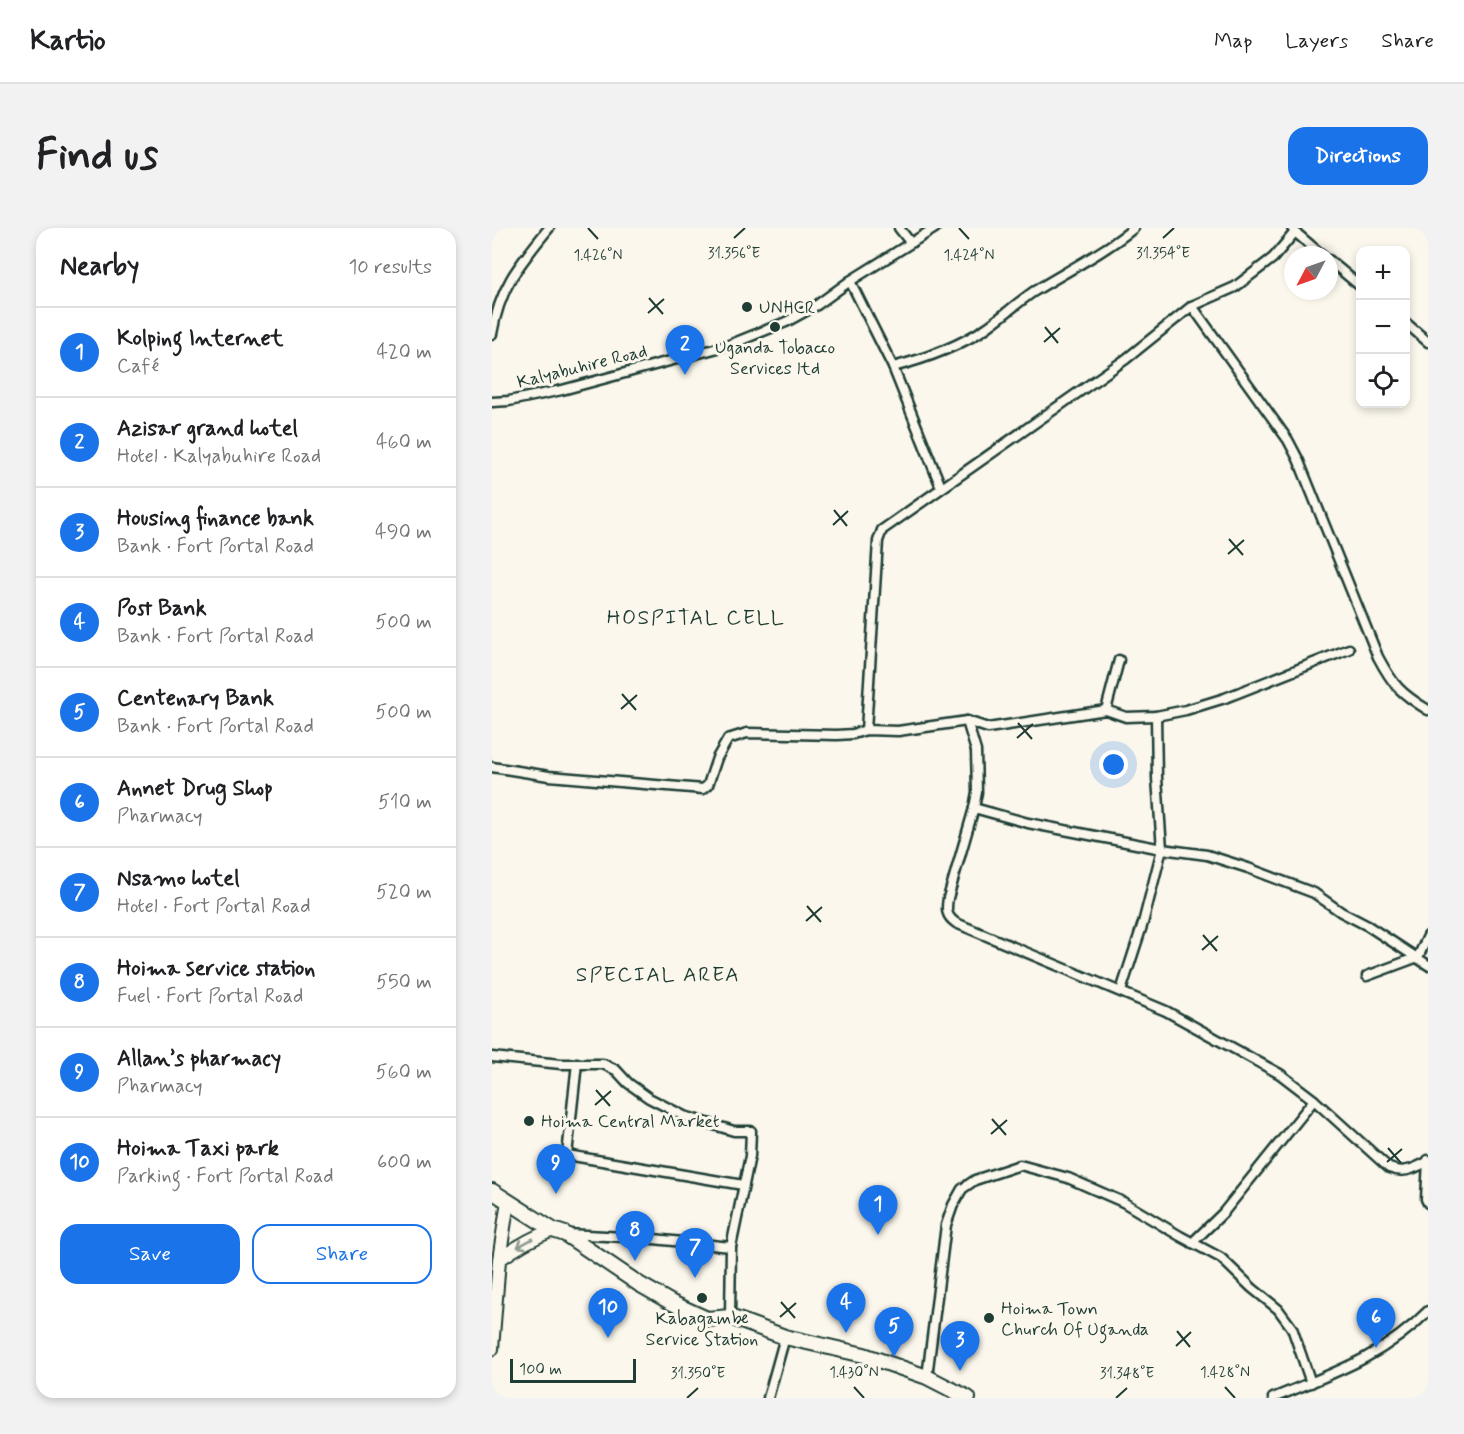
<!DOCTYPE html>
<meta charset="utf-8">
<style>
body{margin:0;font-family:Mynerve,sans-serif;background:#f2f2f2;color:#202124}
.controls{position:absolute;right:18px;top:18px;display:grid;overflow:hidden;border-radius:12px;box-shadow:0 3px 9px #0003}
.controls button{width:54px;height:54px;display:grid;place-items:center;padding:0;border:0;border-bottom:2px solid #e0e0e0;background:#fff;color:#202124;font:30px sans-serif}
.compass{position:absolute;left:792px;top:18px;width:54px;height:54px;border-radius:50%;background:#fff;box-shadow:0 3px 9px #0003;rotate:229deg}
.scale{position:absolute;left:18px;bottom:15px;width:126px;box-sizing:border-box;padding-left:6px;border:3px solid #1f3d34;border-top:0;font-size:16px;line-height:21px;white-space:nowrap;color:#1f3d34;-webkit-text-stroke:4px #fbf7ec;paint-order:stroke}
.you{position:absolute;left:622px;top:537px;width:21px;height:21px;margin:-15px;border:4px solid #fff;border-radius:50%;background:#1a73e8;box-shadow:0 0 0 9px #1a73e833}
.badge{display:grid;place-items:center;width:39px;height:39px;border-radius:50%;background:#1a73e8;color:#fff;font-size:20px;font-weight:700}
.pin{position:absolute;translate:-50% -50px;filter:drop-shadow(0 2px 3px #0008)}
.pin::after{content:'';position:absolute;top:32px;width:21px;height:18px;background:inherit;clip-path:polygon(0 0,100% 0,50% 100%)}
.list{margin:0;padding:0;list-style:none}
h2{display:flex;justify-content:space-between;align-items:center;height:78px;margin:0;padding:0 24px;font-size:26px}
h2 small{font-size:20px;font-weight:400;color:#757577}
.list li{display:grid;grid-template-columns:39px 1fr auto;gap:18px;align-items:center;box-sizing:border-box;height:90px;padding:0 24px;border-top:2px solid #e0e0e0}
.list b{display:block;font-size:22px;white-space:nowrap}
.list p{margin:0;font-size:20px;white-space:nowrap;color:#757577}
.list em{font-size:20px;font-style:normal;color:#757577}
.actions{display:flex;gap:12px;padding:18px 24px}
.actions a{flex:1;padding:14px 0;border:2px solid #1a73e8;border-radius:18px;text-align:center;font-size:21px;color:#1a73e8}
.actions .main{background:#1a73e8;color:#fff}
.icon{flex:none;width:33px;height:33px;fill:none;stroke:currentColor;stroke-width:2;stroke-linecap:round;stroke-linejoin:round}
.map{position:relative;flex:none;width:936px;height:1170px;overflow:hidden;border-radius:18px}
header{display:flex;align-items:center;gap:36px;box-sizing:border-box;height:84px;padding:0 30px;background:#fff;border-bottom:2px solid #e0e0e0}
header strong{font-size:28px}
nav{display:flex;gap:33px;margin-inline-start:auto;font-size:21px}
.intro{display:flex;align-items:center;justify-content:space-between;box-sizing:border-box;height:144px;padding:0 36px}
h1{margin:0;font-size:42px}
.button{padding:15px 27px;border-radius:18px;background:#1a73e8;color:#fff;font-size:21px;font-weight:700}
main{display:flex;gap:36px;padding:0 36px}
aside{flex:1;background:#fff;border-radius:18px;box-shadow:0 3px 9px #0003}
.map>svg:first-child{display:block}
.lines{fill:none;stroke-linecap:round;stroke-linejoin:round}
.street-casing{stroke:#1f3d34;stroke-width:13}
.secondary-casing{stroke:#1f3d34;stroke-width:16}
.primary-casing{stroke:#1f3d34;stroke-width:18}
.street{stroke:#fbf7ec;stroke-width:8}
.secondary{stroke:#fbf7ec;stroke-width:12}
.primary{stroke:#fbf7ec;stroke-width:14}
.oneway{stroke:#8d9a90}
.ticks{fill:none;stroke:#1f3d34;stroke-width:2}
.poi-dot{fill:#1f3d34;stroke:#fbf7ec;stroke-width:2}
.labels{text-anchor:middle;stroke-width:6;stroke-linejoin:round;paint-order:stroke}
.poi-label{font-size:18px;fill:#1f3d34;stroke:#fbf7ec;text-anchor:start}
.street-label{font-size:18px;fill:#1f3d34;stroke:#fbf7ec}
.quarter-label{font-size:21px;letter-spacing:1.5px;fill:#1f3d34;stroke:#fbf7ec}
.ticks-label{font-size:15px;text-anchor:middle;fill:#1f3d34;stroke:#fbf7ec;stroke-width:6;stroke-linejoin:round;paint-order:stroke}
</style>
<header>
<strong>Kartio</strong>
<nav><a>Map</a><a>Layers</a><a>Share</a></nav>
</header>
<div class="intro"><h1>Find us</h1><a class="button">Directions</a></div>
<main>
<aside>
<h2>Nearby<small>10 results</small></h2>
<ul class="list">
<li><span class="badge">1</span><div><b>Kolping Internet</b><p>Café</p></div><em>420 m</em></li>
<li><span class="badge">2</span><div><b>Azisar grand hotel</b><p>Hotel · Kalyabuhire Road</p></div><em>460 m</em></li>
<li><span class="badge">3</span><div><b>Housing finance bank</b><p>Bank · Fort Portal Road</p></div><em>490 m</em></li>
<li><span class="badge">4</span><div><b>Post Bank</b><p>Bank · Fort Portal Road</p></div><em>500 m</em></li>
<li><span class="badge">5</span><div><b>Centenary Bank</b><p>Bank · Fort Portal Road</p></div><em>500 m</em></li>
<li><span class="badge">6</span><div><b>Annet Drug Shop</b><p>Pharmacy</p></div><em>510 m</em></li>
<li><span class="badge">7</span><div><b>Nsamo hotel</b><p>Hotel · Fort Portal Road</p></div><em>520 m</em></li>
<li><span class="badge">8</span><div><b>Hoima service station</b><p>Fuel · Fort Portal Road</p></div><em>550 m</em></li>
<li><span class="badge">9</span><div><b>Allan’s pharmacy</b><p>Pharmacy</p></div><em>560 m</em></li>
<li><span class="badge">10</span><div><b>Hoima Taxi park</b><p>Parking · Fort Portal Road</p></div><em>600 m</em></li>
</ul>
<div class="actions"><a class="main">Save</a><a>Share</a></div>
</aside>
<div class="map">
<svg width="936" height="1170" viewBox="0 0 936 1170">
<rect width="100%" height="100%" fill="#fbf7ec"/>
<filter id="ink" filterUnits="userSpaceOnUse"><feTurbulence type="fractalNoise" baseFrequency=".0167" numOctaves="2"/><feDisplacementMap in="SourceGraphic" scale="12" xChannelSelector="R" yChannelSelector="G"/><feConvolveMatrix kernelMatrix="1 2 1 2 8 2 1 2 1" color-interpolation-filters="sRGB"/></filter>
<g filter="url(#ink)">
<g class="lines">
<defs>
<g id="street">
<path d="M 407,0 L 418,14"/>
<path d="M 800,0 L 803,4 L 830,27"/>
<path d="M 837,32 L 868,58"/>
<path d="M 358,53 L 401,139 L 449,259"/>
<path d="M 700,78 L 796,212 L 806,231 L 886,429 C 901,457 908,465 936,482"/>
<path d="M 914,95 L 936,114"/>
<path d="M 0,106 C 8,58 27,37 57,0"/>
<path d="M 401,139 C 432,131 466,119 494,100 C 510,89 525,75 541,64 C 575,43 611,25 642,0"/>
<path d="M 0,174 L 17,173 L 70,162 L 237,117 L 294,94 L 325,77 L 358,53 L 443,0"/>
<path d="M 614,482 L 627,432"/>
<path d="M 475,493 L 484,523 L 485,564 L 482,580 L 456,670 C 454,682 454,688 464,695 L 674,783 L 788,846 L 822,872 L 897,940 C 912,946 921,941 935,934"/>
<path d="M 374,502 L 386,313 L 390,302 L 634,131 L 700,78 L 743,59 L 781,30 L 803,4"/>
<path d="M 0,539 L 57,548 L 211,561 L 216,557 L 225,530 L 236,511 L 255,505 L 345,507 L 361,506 L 374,502 L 406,503 L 475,493 L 496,500 L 614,482 L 634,489 L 664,488 L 694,482 L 733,470 L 857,421"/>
<path d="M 482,580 L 536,595 L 670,621 L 715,627 L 756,640 L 822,665 L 849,684 L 876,698 L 936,737"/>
<path d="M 875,748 L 926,729 L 936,708"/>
<path d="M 629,763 L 651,695 L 670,621 L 665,550 L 664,488"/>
<path d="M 0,829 L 69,836 L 111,836 L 124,842 L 136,855 L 157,870 L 192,888 L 242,903 L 259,903 L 258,928 L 239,1019 L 238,1089"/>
<path d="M 85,835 L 75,927 L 251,957"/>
<path d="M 936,932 L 934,971 L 936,975"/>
<path d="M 75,1006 L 152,1010 L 239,1019"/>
<path d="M 700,1015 L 731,985 L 822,872"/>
<path d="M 435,1149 L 454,997 L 461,977 L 470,961 L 483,952 L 528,937 L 576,950 L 631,974 L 688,1008 L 729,1030 L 760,1060 L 786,1081 L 800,1100 L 819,1155"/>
<path d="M 276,1170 L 293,1109"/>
<path d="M 781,1170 C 839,1146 891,1129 936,1083"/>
</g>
<g id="secondary">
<path d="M 7,1032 C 24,1019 42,1009 61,1002"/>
<path d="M 0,1121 L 7,1032 L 16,973"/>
</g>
<path id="primary" d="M 0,963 L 61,1002 L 73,1006 L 147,1056 L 180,1075 L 215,1091 L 238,1089 L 293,1109 L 372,1127 L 435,1149 L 476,1170"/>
</defs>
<!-- street casing -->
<use href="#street" class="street-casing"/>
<!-- secondary casing -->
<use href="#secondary" class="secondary-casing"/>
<!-- primary casing -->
<use href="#primary" class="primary-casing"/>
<!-- street -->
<use href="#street" class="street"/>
<!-- secondary -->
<use href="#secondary" class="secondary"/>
<!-- primary -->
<use href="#primary" class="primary"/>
</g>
<!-- one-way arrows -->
<defs><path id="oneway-shaft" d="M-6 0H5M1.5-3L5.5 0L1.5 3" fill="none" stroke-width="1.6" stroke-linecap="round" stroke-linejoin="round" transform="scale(1.5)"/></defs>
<use class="oneway" href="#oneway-shaft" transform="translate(33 1015) rotate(151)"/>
</g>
<!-- ticks -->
<path class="ticks" d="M 96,0 L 106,11M 467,0 L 477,11M 242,10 L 253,0M 671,10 L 682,0M 157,70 L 171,86M 156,85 L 172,71M 553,99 L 566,115M 552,114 L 568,100M 342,282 L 355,298M 341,297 L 356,283M 737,311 L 751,327M 736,326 L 752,312M 130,466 L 144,482M 129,481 L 145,467M 526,495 L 540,511M 525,510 L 541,496M 315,678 L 329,694M 314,693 L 330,679M 711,707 L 725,723M 710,722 L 726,708M 104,862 L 118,878M 103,877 L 119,863M 500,891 L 514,907M 499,906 L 515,892M 896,920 L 909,935M 895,934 L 910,921M 289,1074 L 303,1090M 288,1089 L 304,1075M 685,1103 L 698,1119M 684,1118 L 699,1104M 362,1159 L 372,1170M 733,1159 L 743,1170M 195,1170 L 206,1160M 624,1170 L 635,1160"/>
<!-- markers -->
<g class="poi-dot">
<circle cx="255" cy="79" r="6"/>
<circle cx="283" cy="99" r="6"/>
<circle cx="37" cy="893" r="6"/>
<circle cx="210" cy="1070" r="6"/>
<circle cx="497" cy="1090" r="6"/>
</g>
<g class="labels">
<!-- poi labels -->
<g class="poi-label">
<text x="267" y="85">UNHCR</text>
<text x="283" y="125" text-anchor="middle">Uganda Tobacco<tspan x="283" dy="21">Services ltd</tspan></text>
<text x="49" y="899">Hoima Central Market</text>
<text x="509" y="1086">Hoima Town<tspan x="509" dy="21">Church Of Uganda</tspan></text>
<text x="210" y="1096" text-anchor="middle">Kabagambe<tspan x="210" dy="21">Service Station</tspan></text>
</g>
<!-- street labels -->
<g class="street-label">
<text transform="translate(90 138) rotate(-14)" y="6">Kalyabuhire Road</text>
</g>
<!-- quarter labels -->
<g class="quarter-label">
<text x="204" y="396">HOSPITAL CELL</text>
<text x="166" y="753">SPECIAL AREA</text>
</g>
</g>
<g class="ticks-label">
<text x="242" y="30">31.356°E</text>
<text x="671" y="30">31.354°E</text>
<text x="106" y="32">1.426°N</text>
<text x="477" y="32">1.424°N</text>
<text x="362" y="1149">1.430°N</text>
<text x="733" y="1149">1.428°N</text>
<text x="206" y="1150">31.350°E</text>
<text x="635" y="1150">31.348°E</text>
</g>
</svg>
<div class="controls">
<button>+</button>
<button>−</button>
<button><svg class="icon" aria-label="locate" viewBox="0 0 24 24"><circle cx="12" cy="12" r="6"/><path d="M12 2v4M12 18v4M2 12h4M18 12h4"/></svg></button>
</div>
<svg class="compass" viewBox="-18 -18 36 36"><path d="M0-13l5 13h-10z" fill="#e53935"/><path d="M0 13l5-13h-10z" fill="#757577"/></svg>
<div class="scale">100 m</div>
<div class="you"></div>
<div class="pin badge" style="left:386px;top:1007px">1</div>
<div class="pin badge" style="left:193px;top:147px">2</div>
<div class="pin badge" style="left:468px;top:1143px">3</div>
<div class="pin badge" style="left:354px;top:1105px">4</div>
<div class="pin badge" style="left:402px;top:1129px">5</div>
<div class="pin badge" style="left:884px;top:1120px">6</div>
<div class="pin badge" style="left:203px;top:1050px">7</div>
<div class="pin badge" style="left:143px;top:1033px">8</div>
<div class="pin badge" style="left:64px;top:966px">9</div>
<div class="pin badge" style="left:116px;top:1110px">10</div>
</div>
</main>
